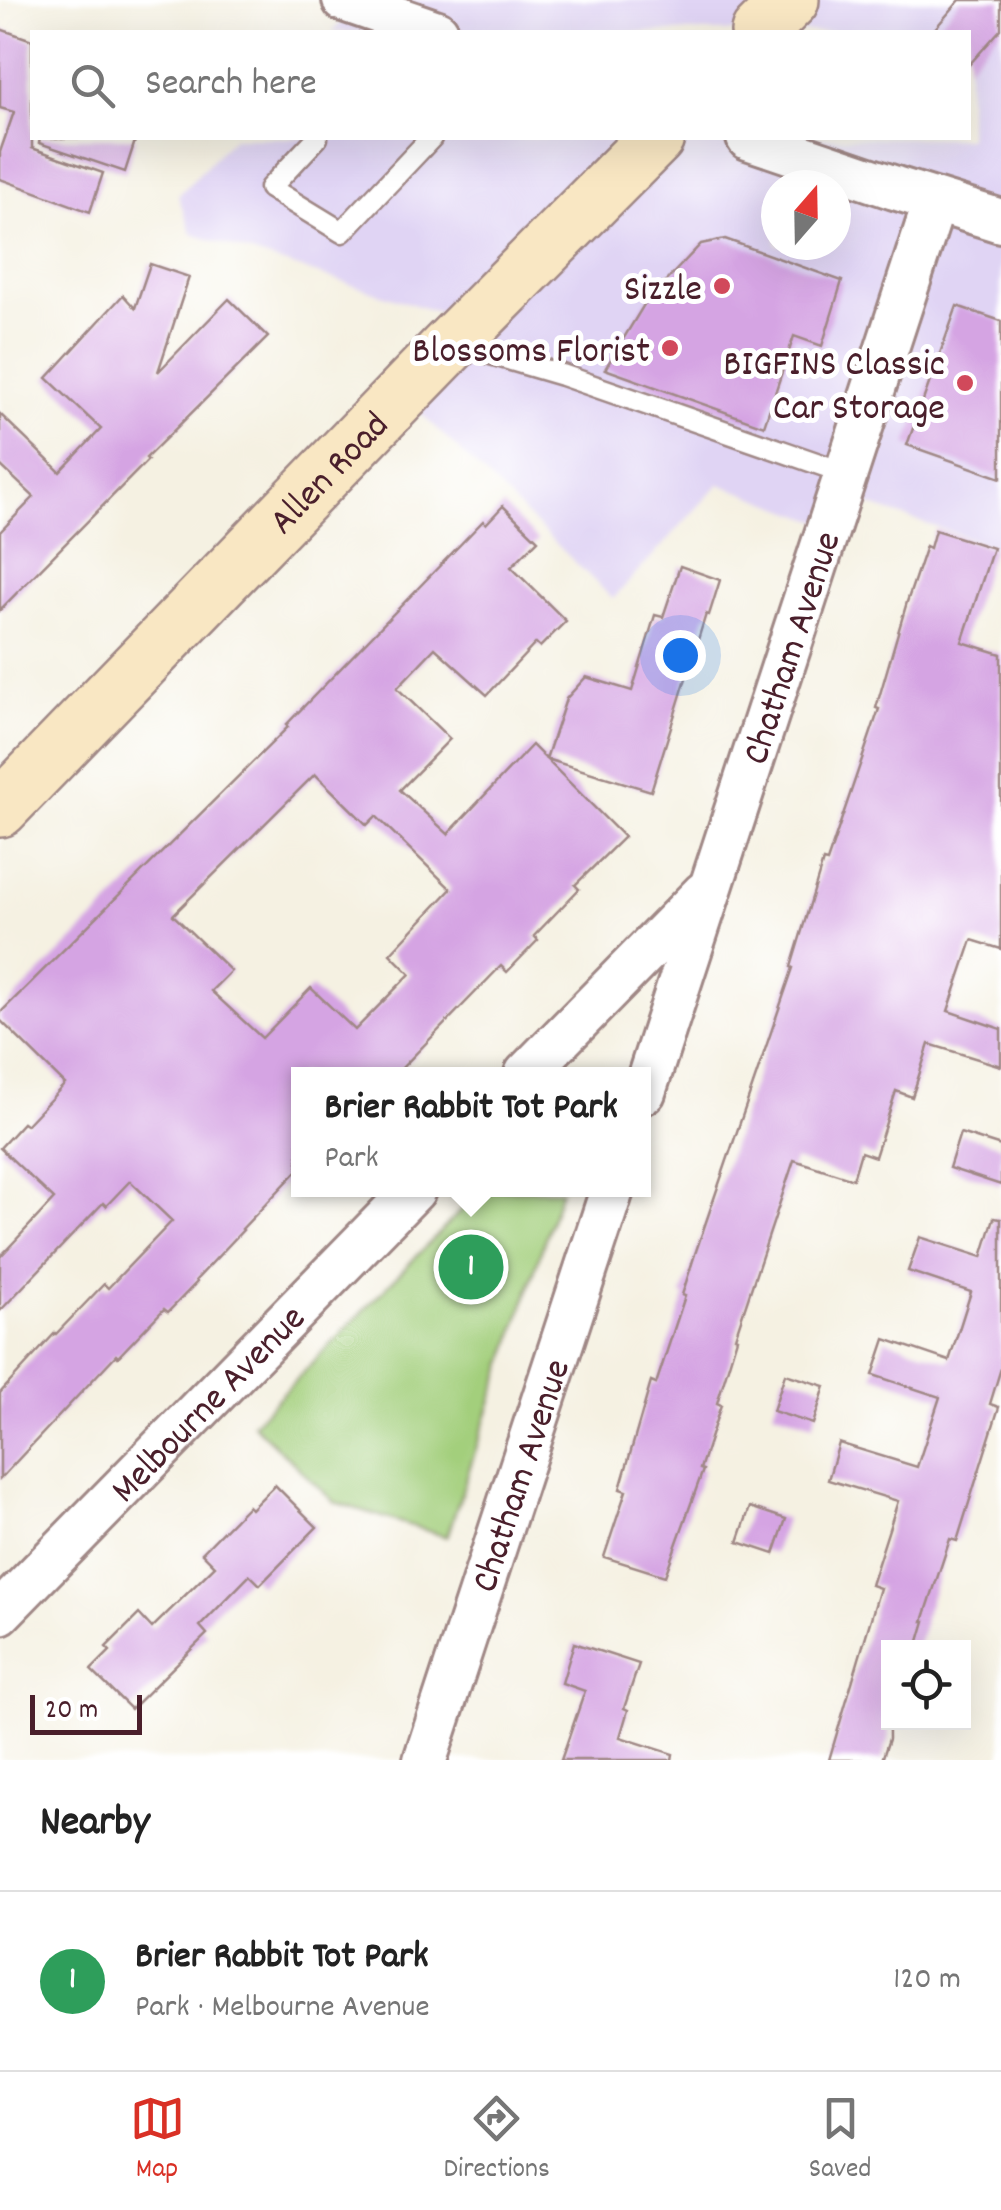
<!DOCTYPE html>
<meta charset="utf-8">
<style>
body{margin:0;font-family:Dekko,sans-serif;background:#f2f2f2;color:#222}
.controls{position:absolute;right:30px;bottom:30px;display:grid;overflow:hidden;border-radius:0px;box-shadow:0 10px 40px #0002}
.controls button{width:90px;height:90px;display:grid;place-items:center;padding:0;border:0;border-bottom:2px solid #e0e0e0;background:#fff;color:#222;font:50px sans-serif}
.compass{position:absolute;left:761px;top:170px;width:90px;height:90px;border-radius:50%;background:#fff;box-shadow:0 10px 40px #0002;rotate:20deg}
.scale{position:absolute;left:30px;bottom:25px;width:112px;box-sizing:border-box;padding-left:10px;border:5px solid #4a1f2b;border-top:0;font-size:28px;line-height:35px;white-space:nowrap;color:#4a1f2b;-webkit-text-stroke:8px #fff;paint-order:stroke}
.you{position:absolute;left:680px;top:655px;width:35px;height:35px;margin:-25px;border:8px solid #fff;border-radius:50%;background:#1a73e8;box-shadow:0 0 0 15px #1a73e833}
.badge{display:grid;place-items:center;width:65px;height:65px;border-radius:50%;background:#d93025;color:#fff;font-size:32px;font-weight:700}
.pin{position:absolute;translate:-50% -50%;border:5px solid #fff;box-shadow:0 2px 10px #0006}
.popup{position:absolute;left:291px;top:1067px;width:360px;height:130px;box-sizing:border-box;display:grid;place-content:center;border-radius:0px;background:#fff;filter:drop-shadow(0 2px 8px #0005);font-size:32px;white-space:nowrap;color:#767676}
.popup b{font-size:38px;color:#222}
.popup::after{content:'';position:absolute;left:50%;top:100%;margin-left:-20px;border:20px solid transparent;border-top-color:#fff}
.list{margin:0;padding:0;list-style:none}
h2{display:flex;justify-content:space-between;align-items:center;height:130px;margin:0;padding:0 40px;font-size:42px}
h2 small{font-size:32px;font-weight:400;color:#767676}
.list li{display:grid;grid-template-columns:65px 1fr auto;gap:30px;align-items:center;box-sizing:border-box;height:180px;padding:0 40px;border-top:2px solid #e0e0e0}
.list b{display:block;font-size:38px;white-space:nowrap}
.list p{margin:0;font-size:32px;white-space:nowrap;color:#767676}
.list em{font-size:32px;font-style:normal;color:#767676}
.icon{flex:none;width:55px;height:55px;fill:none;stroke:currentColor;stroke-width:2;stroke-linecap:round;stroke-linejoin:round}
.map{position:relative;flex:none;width:1001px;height:1760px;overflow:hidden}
.search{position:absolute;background:#fff;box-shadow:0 10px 40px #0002;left:30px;right:30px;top:30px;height:110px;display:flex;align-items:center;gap:25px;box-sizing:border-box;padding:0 35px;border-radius:0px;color:#767676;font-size:38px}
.sheet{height:310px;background:#fff}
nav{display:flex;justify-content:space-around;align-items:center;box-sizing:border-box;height:140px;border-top:2px solid #e0e0e0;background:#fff;font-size:28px;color:#767676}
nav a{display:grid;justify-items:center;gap:5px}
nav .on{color:#d93025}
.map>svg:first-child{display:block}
.built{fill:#e0d4f4;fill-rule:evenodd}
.green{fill:#a3cf7b;stroke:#767753;stroke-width:2.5}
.building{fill:#d5a4e3;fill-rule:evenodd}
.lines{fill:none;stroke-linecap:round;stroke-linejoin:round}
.lane-casing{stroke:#a08886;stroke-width:25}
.street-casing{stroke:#a08886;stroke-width:48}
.secondary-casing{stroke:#a08886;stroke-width:60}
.lane{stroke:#fff;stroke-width:20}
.street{stroke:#fff;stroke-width:42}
.secondary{stroke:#f9e7c3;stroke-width:55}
.poi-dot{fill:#d1495b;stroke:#fff;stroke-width:4}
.labels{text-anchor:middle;stroke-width:10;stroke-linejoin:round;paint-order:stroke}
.poi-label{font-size:38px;fill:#4a1f2b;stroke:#fff;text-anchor:end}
.street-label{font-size:38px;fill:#4a1f2b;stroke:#fff}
</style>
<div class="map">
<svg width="1001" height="1760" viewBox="0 0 1001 1760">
<rect width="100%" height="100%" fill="#fff"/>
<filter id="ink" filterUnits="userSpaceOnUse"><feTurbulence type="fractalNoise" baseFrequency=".01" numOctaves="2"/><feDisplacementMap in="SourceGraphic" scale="20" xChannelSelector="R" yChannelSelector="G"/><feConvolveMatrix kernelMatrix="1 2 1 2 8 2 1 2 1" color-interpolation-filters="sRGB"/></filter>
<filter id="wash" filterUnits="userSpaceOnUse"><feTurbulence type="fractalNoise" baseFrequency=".0048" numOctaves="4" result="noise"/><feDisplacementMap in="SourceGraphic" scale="40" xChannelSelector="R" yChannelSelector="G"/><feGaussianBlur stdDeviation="2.25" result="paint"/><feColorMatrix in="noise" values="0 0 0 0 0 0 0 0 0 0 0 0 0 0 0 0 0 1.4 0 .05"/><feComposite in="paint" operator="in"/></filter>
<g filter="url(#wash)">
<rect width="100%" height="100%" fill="#f5f1e2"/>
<!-- built -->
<path class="built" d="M 359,0 L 1001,0 L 1001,549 L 839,495 L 829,525 L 719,484 L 613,599 L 402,395 L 472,323 L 192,234 L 178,196 L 233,138 L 968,138 L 968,32 L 332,32 L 358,5 ZM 776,185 L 836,185 L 836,245 L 776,245 Z"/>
<!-- green -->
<path class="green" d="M 481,1190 L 561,1190 L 447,1537 L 334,1502 L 253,1424 Z"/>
<g id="blocks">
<!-- building -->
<g class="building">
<path d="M 960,0 L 1001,0 L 1001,29 L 968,66 L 968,32 L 932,32 Z"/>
<path d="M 0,29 L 32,40 L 32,148 L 103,173 L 90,212 L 0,179 L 0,152 L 14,112 L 0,108 Z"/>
<path d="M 40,138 L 136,138 L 125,172 L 39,143 Z"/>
<path d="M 725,239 L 842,281 L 822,346 L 794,336 L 764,426 L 605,369 L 645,303 L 701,244 Z"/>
<path d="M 150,264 L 189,277 L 158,372 L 229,299 L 268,337 L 146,458 L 148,460 L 0,610 L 0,532 L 34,497 L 0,465 L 0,414 L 60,472 L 101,429 L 47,378 L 123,295 L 135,308 Z"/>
<path d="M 957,306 L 1001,321 L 1001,478 L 907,445 Z"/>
<path d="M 503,506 L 538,540 L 511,567 L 566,621 L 540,647 L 536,643 L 487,695 L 435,648 L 397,688 L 450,739 L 400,790 L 448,834 L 532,745 L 624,837 L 575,885 L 579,889 L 534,936 L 538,940 L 507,972 L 501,966 L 396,1074 L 298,1074 L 298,1170 L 242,1229 L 243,1230 L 196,1280 L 197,1282 L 168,1312 L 164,1309 L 118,1357 L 116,1355 L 0,1479 L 0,1393 L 55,1333 L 56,1334 L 104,1284 L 108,1288 L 172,1221 L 130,1181 L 106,1206 L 103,1203 L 0,1311 L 0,1257 L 54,1199 L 0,1148 L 23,1123 L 26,1125 L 65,1084 L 0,1020 L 0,1013 L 288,727 L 286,725 L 483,521 L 486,524 ZM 315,774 L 367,825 L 376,816 L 451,889 L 390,954 L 410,974 L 355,1030 L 311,988 L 262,1038 L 211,991 L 231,971 L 173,915 Z"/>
<path d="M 935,530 L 993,548 L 962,642 L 1001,654 L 1001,949 L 972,940 L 948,1011 L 1001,1029 L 1001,1066 L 929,1044 L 912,1097 L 896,1091 L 875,1157 L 861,1152 L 853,1179 L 794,1160 L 735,1337 L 737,1338 L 717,1403 L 721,1405 L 700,1469 L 703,1470 L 665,1576 L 604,1557 L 626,1491 L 620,1489 L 651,1382 L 656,1384 L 685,1296 L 682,1295 L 695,1254 L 793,968 L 791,967 L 823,861 L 827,862 L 879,709 L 876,708 L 907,602 L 926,546 L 930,548 Z"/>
<path d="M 680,566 L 720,580 L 709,615 L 706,614 L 651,791 L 546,759 L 566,699 L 586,677 L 632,691 L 655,615 L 663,617 Z"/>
<path d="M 960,1133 L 1001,1146 L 1001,1185 L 949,1168 Z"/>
<path d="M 994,1218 L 1001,1219 L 1001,1368 L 990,1404 L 999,1407 L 957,1541 L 950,1539 L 923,1621 L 925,1621 L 917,1648 L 888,1648 L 889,1739 L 882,1760 L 829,1760 L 880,1588 L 871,1585 L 898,1501 L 828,1480 L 839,1443 L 917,1467 L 940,1397 L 873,1375 L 885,1339 L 949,1361 L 971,1292 L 908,1271 L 920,1237 L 982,1257 Z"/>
<path d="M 785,1374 L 825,1386 L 813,1424 L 773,1411 Z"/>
<path d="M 275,1485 L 317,1527 L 260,1585 L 250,1575 L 200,1626 L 207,1634 L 131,1709 L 91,1670 L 110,1651 L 106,1647 L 139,1614 L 152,1628 L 215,1566 L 202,1553 L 248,1506 L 251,1509 Z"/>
<path d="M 750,1507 L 786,1519 L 774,1554 L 738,1542 Z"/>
<path d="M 574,1643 L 639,1664 L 624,1708 L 628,1710 L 620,1737 L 673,1754 L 672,1760 L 561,1760 L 585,1691 L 562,1683 Z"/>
</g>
</g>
</g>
<g filter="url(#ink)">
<use href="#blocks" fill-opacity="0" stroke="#a08886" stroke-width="2.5"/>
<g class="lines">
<defs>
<g id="lane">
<path d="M 317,138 L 270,188 L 342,232 L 431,138"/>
<path d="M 460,345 L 562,375 L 845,473"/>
</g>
<g id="street">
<path d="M 344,0 L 437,32"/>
<path d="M 748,138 L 895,188 L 1001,221"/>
<path d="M 526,1074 L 704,893"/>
<path id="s1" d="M 644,1092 L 935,201"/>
<path id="s2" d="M 0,1613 L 414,1190"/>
<path id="s3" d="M 425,1760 L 612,1190"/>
</g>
<g id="secondary">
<path d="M 759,32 L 791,0"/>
<path id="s4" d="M 0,809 L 445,350 L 656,138"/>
</g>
</defs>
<!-- lane casing -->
<use href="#lane" class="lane-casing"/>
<!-- street casing -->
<use href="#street" class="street-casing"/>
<!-- secondary casing -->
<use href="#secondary" class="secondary-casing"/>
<!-- lane -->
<use href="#lane" class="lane"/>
<!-- street -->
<use href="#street" class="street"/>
<!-- secondary -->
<use href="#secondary" class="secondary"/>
</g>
</g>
<!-- markers -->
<g class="poi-dot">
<circle cx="722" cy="286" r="10"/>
<circle cx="670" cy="348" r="10"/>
<circle cx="965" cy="383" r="10"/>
</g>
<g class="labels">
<!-- poi labels -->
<g class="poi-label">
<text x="702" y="299">Sizzle</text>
<text x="650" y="361">Blossoms Florist</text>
<text x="945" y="374">BIGFINS Classic<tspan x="945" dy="44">Car Storage</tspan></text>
</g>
<!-- street labels -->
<g class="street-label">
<text dy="13" stroke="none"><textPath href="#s4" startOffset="470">Allen Road</textPath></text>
<text dy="13" stroke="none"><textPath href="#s1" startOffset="468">Chatham Avenue</textPath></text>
<text dy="13" stroke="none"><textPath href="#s2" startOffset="295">Melbourne Avenue</textPath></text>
<text dy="13" stroke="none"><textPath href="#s3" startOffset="300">Chatham Avenue</textPath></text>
</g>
</g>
</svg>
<div class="controls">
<button><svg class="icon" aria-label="locate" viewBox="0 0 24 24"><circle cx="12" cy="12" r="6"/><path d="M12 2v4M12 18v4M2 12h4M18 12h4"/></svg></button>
</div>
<svg class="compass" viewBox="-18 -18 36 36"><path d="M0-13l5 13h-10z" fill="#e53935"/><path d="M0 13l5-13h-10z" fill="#767676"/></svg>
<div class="scale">20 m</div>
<div class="you"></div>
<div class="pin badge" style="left:471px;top:1267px;background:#2e9e5b">1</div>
<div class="popup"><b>Brier Rabbit Tot Park</b>Park</div>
<div class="search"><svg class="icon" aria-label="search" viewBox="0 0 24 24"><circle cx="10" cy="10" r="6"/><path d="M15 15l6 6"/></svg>Search here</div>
</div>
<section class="sheet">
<h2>Nearby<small></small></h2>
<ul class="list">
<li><span class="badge" style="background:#2e9e5b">1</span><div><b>Brier Rabbit Tot Park</b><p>Park · Melbourne Avenue</p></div><em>120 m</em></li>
</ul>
</section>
<nav>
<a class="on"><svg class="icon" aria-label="map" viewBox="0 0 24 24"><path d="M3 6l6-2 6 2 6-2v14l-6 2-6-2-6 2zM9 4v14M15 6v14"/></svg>Map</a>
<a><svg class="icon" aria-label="directions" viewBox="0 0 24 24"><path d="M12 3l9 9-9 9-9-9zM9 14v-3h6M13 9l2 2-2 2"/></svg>Directions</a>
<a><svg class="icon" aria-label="saved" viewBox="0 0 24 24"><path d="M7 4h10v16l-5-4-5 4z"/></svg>Saved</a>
</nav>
